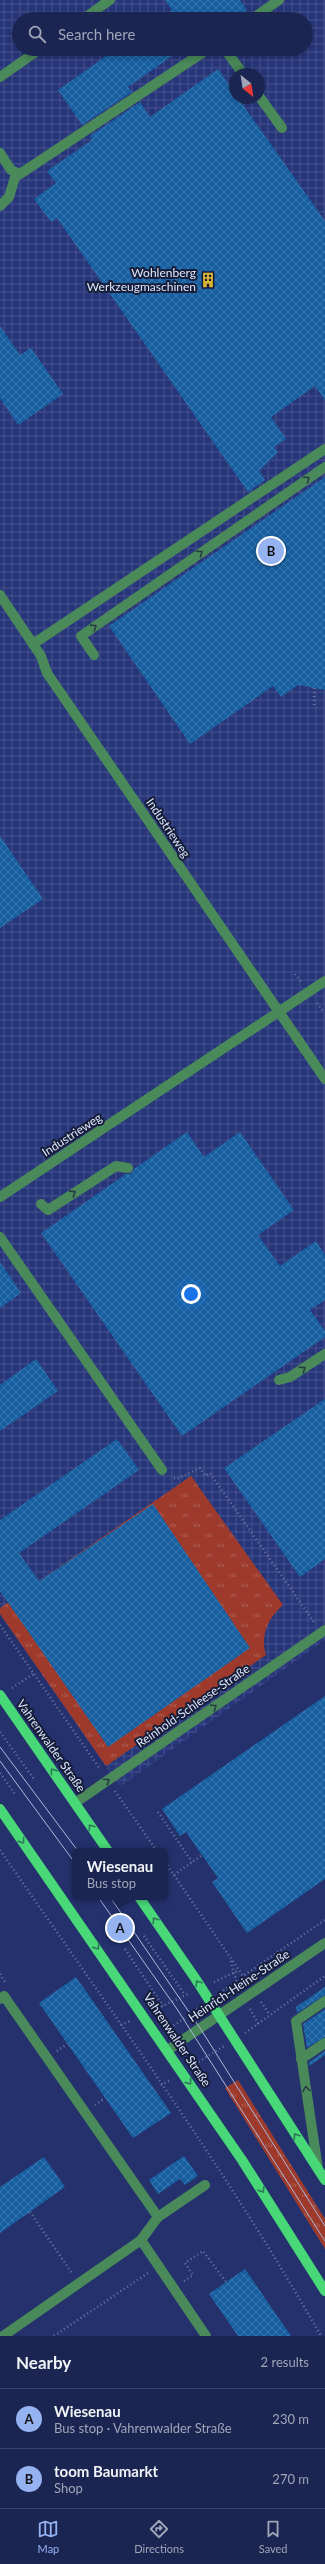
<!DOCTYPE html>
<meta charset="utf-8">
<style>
body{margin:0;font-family:Lato,sans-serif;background:#28315c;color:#f1f3f6}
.compass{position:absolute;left:229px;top:68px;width:36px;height:36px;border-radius:50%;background:#1b2552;box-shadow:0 2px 6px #0003;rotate:150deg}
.you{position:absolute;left:191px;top:1294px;width:14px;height:14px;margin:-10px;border:3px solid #fff;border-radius:50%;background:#1a73e8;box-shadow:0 0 0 6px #1a73e833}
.badge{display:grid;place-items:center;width:26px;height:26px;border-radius:50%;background:#95b2f1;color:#111;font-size:13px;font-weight:700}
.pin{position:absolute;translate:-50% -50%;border:2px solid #fff;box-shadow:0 1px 4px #0006}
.popup{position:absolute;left:72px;top:1848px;width:96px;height:52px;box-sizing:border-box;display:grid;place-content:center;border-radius:6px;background:#1b2552;filter:drop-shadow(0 1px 3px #0005);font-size:13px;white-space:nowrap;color:#a0a5b8}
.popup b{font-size:15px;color:#f1f3f6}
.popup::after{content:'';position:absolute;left:50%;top:100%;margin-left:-8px;border:8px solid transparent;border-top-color:#1b2552}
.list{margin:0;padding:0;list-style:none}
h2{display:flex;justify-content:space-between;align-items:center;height:52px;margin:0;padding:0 16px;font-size:17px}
h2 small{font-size:13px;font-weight:400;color:#a0a5b8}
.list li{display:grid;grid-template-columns:26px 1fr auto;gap:12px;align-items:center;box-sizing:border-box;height:60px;padding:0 16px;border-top:1px solid #394269}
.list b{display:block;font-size:15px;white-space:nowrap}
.list p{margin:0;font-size:13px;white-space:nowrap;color:#a0a5b8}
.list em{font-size:13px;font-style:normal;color:#a0a5b8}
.icon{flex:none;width:22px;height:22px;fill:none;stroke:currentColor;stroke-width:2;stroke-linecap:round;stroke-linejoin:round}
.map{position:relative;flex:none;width:325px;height:2336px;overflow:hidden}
.search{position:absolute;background:#1b2552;box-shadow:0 2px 6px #0003;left:12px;right:12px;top:12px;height:44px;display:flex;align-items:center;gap:10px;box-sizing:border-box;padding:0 14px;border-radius:22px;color:#a0a5b8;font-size:15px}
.sheet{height:172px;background:#1b2552}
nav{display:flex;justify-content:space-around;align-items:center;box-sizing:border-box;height:56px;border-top:1px solid #394269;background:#1b2552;font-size:11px;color:#a0a5b8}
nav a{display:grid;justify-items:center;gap:2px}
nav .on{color:#95b2f1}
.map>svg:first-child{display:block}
.industrial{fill:url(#industrial-grid);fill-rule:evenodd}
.grass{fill:url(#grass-tufts)}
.building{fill:url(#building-cross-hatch)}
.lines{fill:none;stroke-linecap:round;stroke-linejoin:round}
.path{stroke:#6b77a4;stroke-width:2.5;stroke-dasharray:1 3;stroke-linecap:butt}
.minor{stroke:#4a895a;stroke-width:10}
.major{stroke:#48d878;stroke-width:10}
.tram{stroke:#afb8d9;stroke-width:1}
.oneway{stroke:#253d42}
.oneway2{stroke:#2e7a58}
.labels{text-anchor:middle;stroke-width:4;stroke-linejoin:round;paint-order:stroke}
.poi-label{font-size:12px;fill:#dee6fd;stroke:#151d38;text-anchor:end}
.street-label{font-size:12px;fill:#dee6fd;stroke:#151d38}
</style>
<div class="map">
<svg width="325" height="2336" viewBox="0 0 325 2336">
<defs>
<pattern id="industrial-grid" width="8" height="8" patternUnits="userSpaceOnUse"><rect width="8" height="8" fill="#273579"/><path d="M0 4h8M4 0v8" fill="none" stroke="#46528d"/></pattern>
<pattern id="grass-tufts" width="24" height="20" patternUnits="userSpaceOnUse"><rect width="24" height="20" fill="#9e3a2c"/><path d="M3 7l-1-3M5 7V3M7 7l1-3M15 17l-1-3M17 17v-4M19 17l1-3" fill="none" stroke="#af6056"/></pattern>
<pattern id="building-cross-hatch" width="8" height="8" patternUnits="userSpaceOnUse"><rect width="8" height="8" fill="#175fa0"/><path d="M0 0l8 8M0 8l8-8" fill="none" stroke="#3876ae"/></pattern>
</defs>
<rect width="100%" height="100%" fill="#24316d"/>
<!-- industrial -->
<path class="industrial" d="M 0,0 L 325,0 L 325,1640 L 120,1787 L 0,1614 ZM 19,19 L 306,19 L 306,49 L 19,49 ZM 235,74 L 259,74 L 259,98 L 235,98 Z"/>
<!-- grass -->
<g class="grass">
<path d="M 191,1476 L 283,1605 C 268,1618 260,1635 266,1655 L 106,1766 L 0,1614 L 0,1608 Z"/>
<path d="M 238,2080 L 325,2219 L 325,2249 L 225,2088 Z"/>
</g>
<!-- building -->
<g class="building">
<path d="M 165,0 L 240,0 L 247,10 L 234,19 L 159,19 L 172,10 Z"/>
<path d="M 116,49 L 182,49 L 128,87 L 132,92 L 82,125 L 58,90 Z"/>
<path d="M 218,69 L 235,93 L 235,98 L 238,98 L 325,221 L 325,400 L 315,386 L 271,417 L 286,439 L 274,447 L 278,452 L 259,471 L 265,480 L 248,492 L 57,218 L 51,222 L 34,199 L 56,183 L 47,171 L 92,140 L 90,136 L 140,102 L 150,117 Z"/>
<path d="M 0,326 L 20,355 L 31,348 L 63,394 L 18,425 L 0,398 Z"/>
<path d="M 325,477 L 325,690 L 298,685 L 281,697 L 273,686 L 190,744 L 109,626 Z"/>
<path d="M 0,836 L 43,899 L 0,928 Z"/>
<path d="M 187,1132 L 204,1157 L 240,1132 L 294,1210 L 258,1235 L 280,1266 L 316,1241 L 325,1255 L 325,1300 L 310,1310 L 325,1331 L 325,1337 L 182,1436 L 41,1233 L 126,1174 L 131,1174 L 134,1169 Z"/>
<path d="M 0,1262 L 21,1293 L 0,1308 Z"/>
<path d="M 36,1359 L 58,1391 L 0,1431 L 0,1385 Z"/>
<path d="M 325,1399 L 325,1559 L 300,1577 L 224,1468 Z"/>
<path d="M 117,1439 L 139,1470 L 19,1553 L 39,1581 L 153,1504 L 250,1648 L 108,1747 L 0,1591 L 0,1520 Z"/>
<path d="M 325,1696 L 325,1879 L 247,1933 L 212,1882 L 218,1878 L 186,1832 L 180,1836 L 162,1809 Z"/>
<path d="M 76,1977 L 171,2113 L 133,2138 L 39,2003 Z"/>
<path d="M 325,1987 L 325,1995 L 297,2013 L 296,2007 Z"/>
<path d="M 325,2009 L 325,2037 L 307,2048 L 303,2024 Z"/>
<path d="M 325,2051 L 325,2055 L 309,2066 L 309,2062 Z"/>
<path d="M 184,2156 L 198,2176 L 185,2185 L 180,2179 L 158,2194 L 149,2180 Z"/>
<path d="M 44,2157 L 65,2187 L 0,2233 L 0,2187 Z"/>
<path d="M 245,2269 L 291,2336 L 238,2336 L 209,2294 Z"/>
</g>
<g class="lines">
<!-- path -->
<g class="path">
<path d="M 314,688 L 314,707"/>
<path d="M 295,974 L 301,982"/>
<path d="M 317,1003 L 324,1012"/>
<path d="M 174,1478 L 177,1479 L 200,1468 L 206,1476 L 210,1473 L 314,1622"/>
<path d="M 0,1625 L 100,1769"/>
<path d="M 12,1688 L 33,1674"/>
<path d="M 0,1732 L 34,1779"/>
<path d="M 0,1773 L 15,1794"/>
<path d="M 115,1791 L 157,1851"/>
<path d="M 158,1812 L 192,1862"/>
<path d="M 0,1850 C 110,2010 225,2167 321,2336"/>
<path d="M 165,1862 L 243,1976 L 325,1920"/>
<path d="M 174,1875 L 202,1855"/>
<path d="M 144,1936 L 185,1995"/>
<path d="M 125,1949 L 163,2006"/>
<path d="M 231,1961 L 237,1983"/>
<path d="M 0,1974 L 5,1982"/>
<path d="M 214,1982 L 239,1970"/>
<path d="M 220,1993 L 236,1982"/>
<path d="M 261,2002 L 270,2015"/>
<path d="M 250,2009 L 259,2025"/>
<path d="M 154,2010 L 190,1993"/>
<path d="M 121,2025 L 130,2021"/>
<path d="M 167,2030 L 198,2009"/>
<path d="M 245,2033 L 325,1976"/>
<path d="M 57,2051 L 67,2044"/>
<path d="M 192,2066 L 224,2046"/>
<path d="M 161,2085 L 170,2080"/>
<path d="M 95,2105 L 105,2098"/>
<path d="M 30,2212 L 72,2273"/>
<path d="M 184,2281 L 193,2275 L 185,2263 L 203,2251 L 226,2282"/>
<path d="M 54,2336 L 148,2273"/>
</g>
<!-- minor -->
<g class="minor">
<path d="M 83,19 L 110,0"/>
<path d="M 252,19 L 279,0"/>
<path d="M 225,49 L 243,74"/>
<path d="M 0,77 L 40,49"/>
<path d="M 259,96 L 282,128"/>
<path d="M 0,153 L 11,170 L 20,174 L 208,49"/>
<path d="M 0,206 L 9,197 L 16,174"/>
<path d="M 0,595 L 41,656 L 47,673 L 325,1079"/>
<path d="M 33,644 L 325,449"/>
<path d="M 94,655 L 81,636 L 325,467"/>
<path d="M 0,1197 L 325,981"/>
<path d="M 41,1204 L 48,1210 L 116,1166 L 128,1168"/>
<path d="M 0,1237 L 162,1470"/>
<path d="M 279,1380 L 290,1377 L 325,1354"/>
<path d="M 75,1803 L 325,1630"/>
<path d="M 0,1999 L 4,1996 L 158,2217"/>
<path d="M 168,2050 L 325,1943"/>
<path d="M 301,2059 L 325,2043"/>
<path d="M 318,2169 L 296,2021 L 325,2001"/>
<path d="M 141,2240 L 206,2336"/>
<path d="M 3,2336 L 141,2240 L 158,2217 L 205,2185"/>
</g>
<!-- major -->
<g class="major">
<path d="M 0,1695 L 108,1851"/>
<path d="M 0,1809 L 242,2160 L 325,2291"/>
<path d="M 139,1897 L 195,1978 L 325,2180"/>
</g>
<!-- tram -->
<g class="tram">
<path d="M 0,1747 L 78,1851"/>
<path d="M 0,1761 L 75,1863"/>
<path d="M 98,1897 L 177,2009 L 325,2241"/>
<path d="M 110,1897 L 200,2028 L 325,2226"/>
</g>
</g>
<!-- one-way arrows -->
<defs><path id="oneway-chevron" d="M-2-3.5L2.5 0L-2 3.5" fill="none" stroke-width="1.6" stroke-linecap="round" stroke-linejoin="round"/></defs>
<g class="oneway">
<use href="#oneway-chevron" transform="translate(307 479) rotate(-35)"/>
<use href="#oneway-chevron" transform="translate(200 553) rotate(-35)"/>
<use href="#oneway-chevron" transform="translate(94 627) rotate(-35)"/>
<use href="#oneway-chevron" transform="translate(73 1193) rotate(-33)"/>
<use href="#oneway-chevron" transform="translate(303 1369) rotate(-34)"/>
<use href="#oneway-chevron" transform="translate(214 1707) rotate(-35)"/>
<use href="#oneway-chevron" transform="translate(107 1781) rotate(-34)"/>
<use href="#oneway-chevron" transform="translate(306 2089) rotate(-99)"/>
</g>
<g class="oneway2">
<use href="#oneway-chevron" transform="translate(53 1771) rotate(-125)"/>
<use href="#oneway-chevron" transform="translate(91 1827) rotate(-124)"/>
<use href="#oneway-chevron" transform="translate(22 1841) rotate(55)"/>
<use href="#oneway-chevron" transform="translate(155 1920) rotate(-124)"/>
<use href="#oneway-chevron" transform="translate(97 1947) rotate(55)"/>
<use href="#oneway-chevron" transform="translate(198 1983) rotate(-122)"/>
<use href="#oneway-chevron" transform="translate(189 2082) rotate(55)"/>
<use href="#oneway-chevron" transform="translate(296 2136) rotate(-123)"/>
<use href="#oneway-chevron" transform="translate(262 2190) rotate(58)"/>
</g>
<!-- icons -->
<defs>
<symbol id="building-bare" viewBox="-9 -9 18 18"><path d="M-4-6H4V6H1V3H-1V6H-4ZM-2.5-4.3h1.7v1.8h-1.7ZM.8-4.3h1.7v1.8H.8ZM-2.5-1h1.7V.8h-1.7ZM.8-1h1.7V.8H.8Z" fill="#dab333" stroke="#151d38" stroke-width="2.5" paint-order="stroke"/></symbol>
</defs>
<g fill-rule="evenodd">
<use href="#building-bare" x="197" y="269" width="22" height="22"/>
</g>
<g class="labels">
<!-- poi labels -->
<g class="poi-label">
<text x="196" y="277">Wohlenberg<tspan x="196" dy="14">Werkzeugmaschinen</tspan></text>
</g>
<!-- street labels -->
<g class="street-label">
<text transform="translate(168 828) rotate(56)" y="4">Industrieweg</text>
<text transform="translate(72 1135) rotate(-33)" y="4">Industrieweg</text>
<text transform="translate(193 1706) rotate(-35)" y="4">Reinhold-Schleese-Straße</text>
<text transform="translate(51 1746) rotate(55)" y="4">Vahrenwalder Straße</text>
<text transform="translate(239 1986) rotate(-34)" y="4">Heinrich-Heine-Straße</text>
<text transform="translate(177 2040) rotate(56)" y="4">Vahrenwalder Straße</text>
</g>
</g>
</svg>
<svg class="compass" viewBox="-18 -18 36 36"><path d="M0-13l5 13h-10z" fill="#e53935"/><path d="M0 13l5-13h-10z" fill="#a0a5b8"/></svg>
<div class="you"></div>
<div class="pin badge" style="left:120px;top:1928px">A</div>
<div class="popup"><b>Wiesenau</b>Bus stop</div>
<div class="pin badge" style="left:271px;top:551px">B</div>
<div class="search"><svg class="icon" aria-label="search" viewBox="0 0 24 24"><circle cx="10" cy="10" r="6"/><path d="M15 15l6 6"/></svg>Search here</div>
</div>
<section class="sheet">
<h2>Nearby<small>2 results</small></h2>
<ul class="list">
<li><span class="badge">A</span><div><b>Wiesenau</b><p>Bus stop · Vahrenwalder Straße</p></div><em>230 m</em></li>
<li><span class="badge">B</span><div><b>toom Baumarkt</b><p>Shop</p></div><em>270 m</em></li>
</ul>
</section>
<nav>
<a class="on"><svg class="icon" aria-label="map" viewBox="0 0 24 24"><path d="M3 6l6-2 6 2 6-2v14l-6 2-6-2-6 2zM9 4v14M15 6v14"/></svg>Map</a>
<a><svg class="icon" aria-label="directions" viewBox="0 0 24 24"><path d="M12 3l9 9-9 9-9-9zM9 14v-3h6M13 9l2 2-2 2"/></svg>Directions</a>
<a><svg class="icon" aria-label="saved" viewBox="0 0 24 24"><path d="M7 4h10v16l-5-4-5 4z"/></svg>Saved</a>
</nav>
